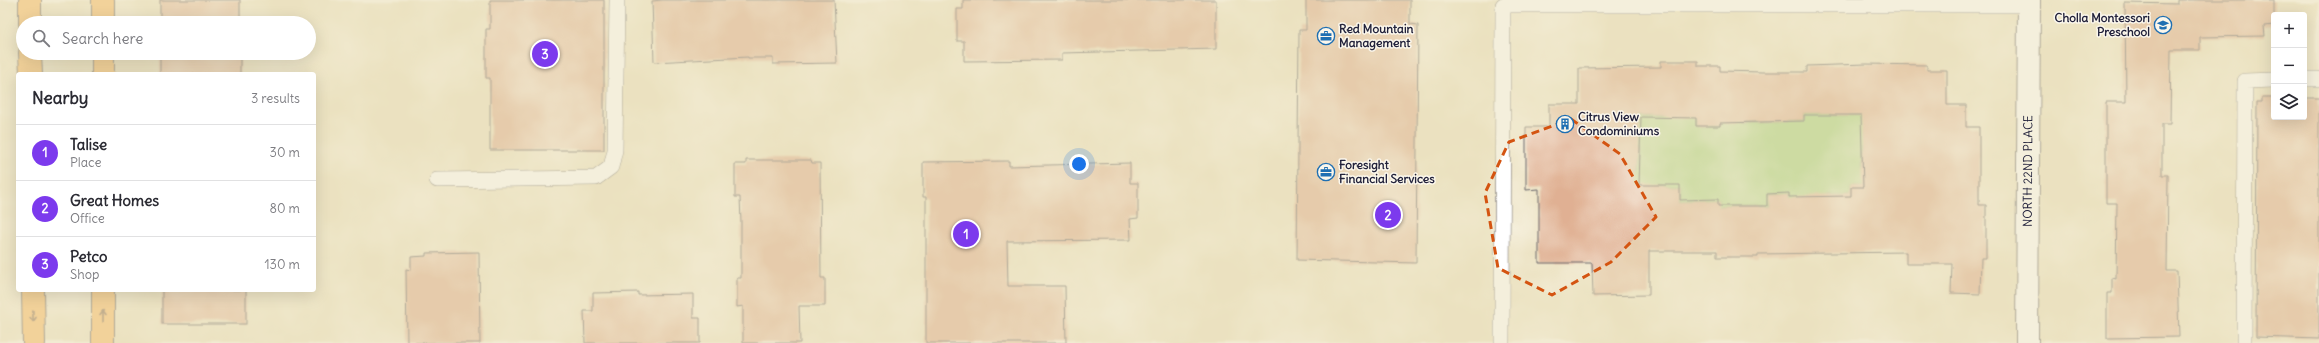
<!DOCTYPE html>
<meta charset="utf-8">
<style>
body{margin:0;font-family:Delius,sans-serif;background:#f2f2f3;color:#2b2b33}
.controls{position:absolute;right:12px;top:12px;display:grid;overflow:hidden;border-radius:4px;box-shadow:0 4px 16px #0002}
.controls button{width:36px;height:36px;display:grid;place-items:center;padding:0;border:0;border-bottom:1px solid #e1e1e2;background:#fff;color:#2b2b33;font:20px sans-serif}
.you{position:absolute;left:1079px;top:164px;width:14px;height:14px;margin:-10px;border:3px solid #fff;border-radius:50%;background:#1a73e8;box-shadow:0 0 0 6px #1a73e833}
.badge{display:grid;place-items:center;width:26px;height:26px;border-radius:50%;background:#7c3aed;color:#fff;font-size:13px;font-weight:700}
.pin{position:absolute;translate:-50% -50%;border:2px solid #fff;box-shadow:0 1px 4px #0006}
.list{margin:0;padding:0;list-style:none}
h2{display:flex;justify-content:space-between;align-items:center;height:52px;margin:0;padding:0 16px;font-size:17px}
h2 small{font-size:13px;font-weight:400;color:#7c7c81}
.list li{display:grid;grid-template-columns:26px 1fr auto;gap:12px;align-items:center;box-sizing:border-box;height:56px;padding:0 16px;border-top:1px solid #e1e1e2}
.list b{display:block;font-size:15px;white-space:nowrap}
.list p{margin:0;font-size:13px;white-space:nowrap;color:#7c7c81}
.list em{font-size:13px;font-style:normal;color:#7c7c81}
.icon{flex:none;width:22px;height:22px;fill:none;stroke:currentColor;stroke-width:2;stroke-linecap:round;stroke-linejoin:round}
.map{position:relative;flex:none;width:2319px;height:343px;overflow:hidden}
.search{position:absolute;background:#fff;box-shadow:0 4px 16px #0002;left:16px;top:16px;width:300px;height:44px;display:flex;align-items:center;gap:10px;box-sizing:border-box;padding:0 14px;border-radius:22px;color:#7c7c81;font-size:15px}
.panel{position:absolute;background:#fff;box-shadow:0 4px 16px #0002;left:16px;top:72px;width:300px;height:220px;border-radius:4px}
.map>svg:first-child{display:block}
.green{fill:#a8d37f;stroke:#657a5d;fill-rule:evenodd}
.building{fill:#e0b093;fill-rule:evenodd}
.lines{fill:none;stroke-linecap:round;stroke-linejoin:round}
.lane-casing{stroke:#68656a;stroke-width:16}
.street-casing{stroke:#68656a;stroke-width:24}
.primary-casing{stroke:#68656a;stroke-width:24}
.lane{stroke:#fff;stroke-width:15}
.street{stroke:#fff;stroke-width:22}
.primary{stroke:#fabe6d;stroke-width:22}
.oneway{stroke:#8e7054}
.marked{fill:none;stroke:#d45411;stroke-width:3;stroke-dasharray:8 5;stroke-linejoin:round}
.labels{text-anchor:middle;stroke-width:3;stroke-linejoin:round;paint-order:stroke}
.poi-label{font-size:12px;font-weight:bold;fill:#22223b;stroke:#fbf7ec;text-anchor:start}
.street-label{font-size:12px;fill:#22223b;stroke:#fbf7ec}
</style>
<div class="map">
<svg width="2319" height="343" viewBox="0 0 2319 343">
<rect width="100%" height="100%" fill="#fbf7ec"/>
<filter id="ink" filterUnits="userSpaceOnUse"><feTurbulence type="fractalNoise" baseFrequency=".025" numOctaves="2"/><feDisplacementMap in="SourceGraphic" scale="8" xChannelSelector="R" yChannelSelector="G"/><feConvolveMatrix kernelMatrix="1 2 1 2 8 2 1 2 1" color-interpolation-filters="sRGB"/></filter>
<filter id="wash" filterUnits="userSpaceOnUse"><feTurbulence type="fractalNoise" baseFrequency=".012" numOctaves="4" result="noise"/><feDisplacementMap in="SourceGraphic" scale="16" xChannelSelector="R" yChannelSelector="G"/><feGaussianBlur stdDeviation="0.9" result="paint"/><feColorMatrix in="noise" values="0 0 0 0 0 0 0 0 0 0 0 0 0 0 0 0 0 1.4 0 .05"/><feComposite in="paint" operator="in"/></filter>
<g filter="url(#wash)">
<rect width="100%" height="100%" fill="#ebe1c0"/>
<!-- green -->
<path class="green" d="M 1662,111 L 1696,111 L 1696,126 L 1719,126 L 1720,117 L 1741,118 L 1743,123 L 1804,121 L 1804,115 L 1868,115 L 1868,125 L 1889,125 L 1890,117 L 1925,117 L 1925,125 L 1915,126 L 1915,149 L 1925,149 L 1925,186 L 1945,186 L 1946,205 L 1944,205 L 1946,212 L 1906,213 L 1907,188 L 1851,187 L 1851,196 L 1829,196 L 1829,201 L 1789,201 L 1789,193 L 1767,194 L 1767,205 L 1718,206 L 1718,199 L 1680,200 L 1680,185 L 1659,185 L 1659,194 L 1637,194 L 1637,206 L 1597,206 L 1592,189 L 1593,149 L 1587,149 L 1587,129 L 1579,129 L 1580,118 L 1615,119 L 1615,128 L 1639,129 L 1640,117 L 1661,118 ZM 1872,135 L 1893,135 L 1893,156 L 1889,156 L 1890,161 L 1885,161 L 1885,167 L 1862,168 L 1862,147 L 1868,147 L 1869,141 L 1872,141 ZM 1608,139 L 1631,139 L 1631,144 L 1635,144 L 1635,149 L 1640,149 L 1640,172 L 1619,171 L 1618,167 L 1614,167 L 1614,160 L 1608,159 Z"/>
<g id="blocks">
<!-- building -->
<g class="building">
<rect x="160" y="0" width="80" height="23"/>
<path d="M 490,0 L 604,0 L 604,150 L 490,150 L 490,78 L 486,78 L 486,29 L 490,29 Z"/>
<path d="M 662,0 L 834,0 L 837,63 L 773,64 L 773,58 L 748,58 L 748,57 L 654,62 L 652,1 Z"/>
<path d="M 963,0 L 1216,0 L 1216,49 L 1062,53 L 1062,60 L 964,61 L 964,41 L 957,41 L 957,9 L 963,9 Z"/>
<path d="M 1306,0 L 1410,0 L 1410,24 L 1418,25 L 1416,263 L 1297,260 L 1299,30 L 1306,30 Z"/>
<path d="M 2178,0 L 2274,0 L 2274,25 L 2264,26 L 2265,36 L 2200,37 L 2200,50 L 2171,50 L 2170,124 L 2162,124 L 2162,175 L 2168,175 L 2167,271 L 2177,271 L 2179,337 L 2107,338 L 2107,293 L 2112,293 L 2112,278 L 2116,279 L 2117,203 L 2106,203 L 2106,102 L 2126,102 L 2125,3 L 2178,4 Z"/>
<rect x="160" y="53" width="80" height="21"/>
<path d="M 1661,61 L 1698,61 L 1698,66 L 1720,66 L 1720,71 L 1762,72 L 1807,72 L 1807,66 L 1866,64 L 1927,65 L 1927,70 L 1947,70 L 1947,105 L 1966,105 L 1966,127 L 1979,127 L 1979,205 L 1986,205 L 1986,258 L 1981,258 L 1980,294 L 1951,293 L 1952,264 L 1906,264 L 1906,252 L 1758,254 L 1758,257 L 1717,257 L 1717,251 L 1649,251 L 1649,295 L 1593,296 L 1592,263 L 1539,263 L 1539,189 L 1526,190 L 1526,127 L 1549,127 L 1549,104 L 1579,104 L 1579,68 L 1661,67 ZM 1804,115 L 1861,115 L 1863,187 L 1851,187 L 1851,196 L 1789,197 L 1789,193 L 1767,194 L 1767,206 L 1718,206 L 1718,199 L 1680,200 L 1680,185 L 1639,185 L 1641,117 L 1696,118 L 1696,126 L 1720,126 L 1720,123 L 1804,121 Z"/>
<path d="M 2262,97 L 2274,97 L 2274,117 L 2304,117 L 2304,98 L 2319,98 L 2319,339 L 2256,337 L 2257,102 L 2262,102 Z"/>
<path d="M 746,160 L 811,160 L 812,163 L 820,163 L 821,278 L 825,278 L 825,306 L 799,306 L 800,343 L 743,343 L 743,306 L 737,307 L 737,278 L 741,278 L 741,222 L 740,197 L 735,197 L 735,164 L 746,164 Z"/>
<path d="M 1009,161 L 1009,166 L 1130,163 L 1130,183 L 1138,183 L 1138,218 L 1130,219 L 1131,240 L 1007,241 L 1008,286 L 1065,286 L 1066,343 L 926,343 L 926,197 L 923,197 L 923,162 Z"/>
<path d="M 479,252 L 480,343 L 407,343 L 406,269 L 411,270 L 411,257 L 426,256 L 426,253 Z"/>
<rect x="162" y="290" width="84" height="34"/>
<path d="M 638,292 L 638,295 L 693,294 L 693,318 L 700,318 L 700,343 L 585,343 L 584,311 L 593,311 L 593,293 Z"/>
</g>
</g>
</g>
<g filter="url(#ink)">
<use href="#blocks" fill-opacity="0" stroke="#68656a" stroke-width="1"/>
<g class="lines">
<defs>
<g id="lane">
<path d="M 2304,79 L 2319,79"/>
<path d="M 437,180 L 596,178 L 611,167 L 615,150 L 617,0"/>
<path d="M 1502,343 L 1503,5 L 2029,5"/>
<path d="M 2244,343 L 2245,81 L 2274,80"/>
</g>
<g id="street">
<path id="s1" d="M 2027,343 L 2029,0"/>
</g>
<g id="primary">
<path d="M 30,0 L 30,23"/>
<path d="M 103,23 L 103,0"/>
<path d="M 30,53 L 31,74"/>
<path d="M 103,74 L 103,53"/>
<path d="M 33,290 L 34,343"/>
<path d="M 103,290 L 103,343"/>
</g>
</defs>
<!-- lane casing -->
<use href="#lane" class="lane-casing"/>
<!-- street casing -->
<use href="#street" class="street-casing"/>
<!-- primary casing -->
<use href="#primary" class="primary-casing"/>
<!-- lane -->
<use href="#lane" class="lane"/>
<!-- street -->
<use href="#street" class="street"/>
<!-- primary -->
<use href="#primary" class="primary"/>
</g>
<!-- one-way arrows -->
<defs><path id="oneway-shaft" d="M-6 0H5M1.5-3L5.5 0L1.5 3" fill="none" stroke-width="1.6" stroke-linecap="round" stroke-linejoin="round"/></defs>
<g class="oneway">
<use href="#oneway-shaft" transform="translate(33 316) rotate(89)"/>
<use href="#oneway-shaft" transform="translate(103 316) rotate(-90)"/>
</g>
</g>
<!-- marked area -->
<path d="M0 0H2319V343H0ZM 1571,119 L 1620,154 L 1656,217 L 1611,262 L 1552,295 L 1498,268 L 1485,193 L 1509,142 Z" fill="#ebe1c0" fill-opacity=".55" fill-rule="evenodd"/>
<path class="marked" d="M 1571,119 L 1620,154 L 1656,217 L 1611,262 L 1552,295 L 1498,268 L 1485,193 L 1509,142 Z"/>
<!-- icons -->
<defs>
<symbol id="school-ring" viewBox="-11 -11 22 22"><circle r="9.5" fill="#fbf7ec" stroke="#1f6fb2" stroke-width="1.5"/><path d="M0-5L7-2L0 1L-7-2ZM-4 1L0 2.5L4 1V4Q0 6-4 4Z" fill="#1f6fb2"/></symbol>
<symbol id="office-ring" viewBox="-11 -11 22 22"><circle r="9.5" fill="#fbf7ec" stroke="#1f6fb2" stroke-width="1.5"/><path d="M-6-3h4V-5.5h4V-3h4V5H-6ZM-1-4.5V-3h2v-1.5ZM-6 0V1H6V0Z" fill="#1f6fb2"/></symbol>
<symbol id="building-ring" viewBox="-11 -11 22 22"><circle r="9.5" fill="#fbf7ec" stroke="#1f6fb2" stroke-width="1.5"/><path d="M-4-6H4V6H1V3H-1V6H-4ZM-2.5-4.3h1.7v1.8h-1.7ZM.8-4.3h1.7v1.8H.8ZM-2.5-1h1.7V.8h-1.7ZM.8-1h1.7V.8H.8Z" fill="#1f6fb2"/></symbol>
</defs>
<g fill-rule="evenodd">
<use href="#school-ring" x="2153" y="15" width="20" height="20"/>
<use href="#office-ring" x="1316" y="26" width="20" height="20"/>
<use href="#building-ring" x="1555" y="114" width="20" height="20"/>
<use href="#office-ring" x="1316" y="162" width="20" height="20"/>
</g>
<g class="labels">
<!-- poi labels -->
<g class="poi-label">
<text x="2150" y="22" text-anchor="end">Cholla Montessori<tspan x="2150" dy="14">Preschool</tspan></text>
<text x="1339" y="33">Red Mountain<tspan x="1339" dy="14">Management</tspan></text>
<text x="1578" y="121">Citrus View<tspan x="1578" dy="14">Condominiums</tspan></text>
<text x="1339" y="169">Foresight<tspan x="1339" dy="14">Financial Services</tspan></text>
</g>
<!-- street labels -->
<g class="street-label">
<text dy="4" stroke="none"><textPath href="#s1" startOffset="172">NORTH 22ND PLACE</textPath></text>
</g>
</g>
</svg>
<div class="controls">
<button>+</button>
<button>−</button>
<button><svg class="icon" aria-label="layers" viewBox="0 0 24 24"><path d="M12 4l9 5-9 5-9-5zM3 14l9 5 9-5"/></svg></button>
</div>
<div class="you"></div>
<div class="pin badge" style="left:966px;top:234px">1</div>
<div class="pin badge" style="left:1388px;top:215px">2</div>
<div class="pin badge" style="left:545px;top:54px">3</div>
<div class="search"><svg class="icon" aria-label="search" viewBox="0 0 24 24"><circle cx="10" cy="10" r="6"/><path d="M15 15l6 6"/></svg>Search here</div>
<section class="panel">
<h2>Nearby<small>3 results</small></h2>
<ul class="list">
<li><span class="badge">1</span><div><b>Talise</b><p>Place</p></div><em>30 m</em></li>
<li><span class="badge">2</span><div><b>Great Homes</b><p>Office</p></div><em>80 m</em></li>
<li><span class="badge">3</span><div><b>Petco</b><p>Shop</p></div><em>130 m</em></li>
</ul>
</section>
</div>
